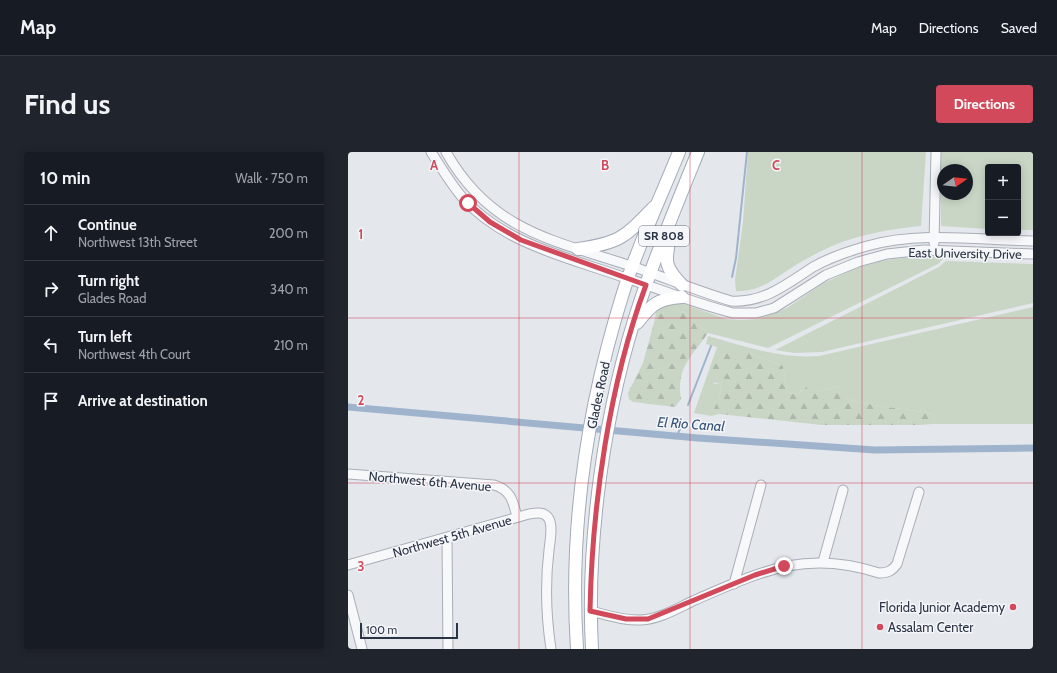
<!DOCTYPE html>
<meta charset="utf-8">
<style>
body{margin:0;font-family:Cabin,sans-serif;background:#20242c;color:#f1f3f6}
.controls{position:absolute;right:12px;top:12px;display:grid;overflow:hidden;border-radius:4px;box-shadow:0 2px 10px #0003}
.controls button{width:36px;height:36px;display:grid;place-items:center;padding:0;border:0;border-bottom:1px solid #363941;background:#171b24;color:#f1f3f6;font:20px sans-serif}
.compass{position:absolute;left:589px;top:12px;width:36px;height:36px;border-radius:50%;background:#171b24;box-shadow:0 2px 10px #0003;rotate:76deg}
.scale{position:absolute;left:12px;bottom:10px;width:98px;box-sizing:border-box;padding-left:4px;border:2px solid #2b3445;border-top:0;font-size:11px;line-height:14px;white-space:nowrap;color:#2b3445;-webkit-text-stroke:3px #f4f6f9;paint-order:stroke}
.stop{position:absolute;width:12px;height:12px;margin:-9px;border:3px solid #d1495b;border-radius:50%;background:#fff}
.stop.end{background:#d1495b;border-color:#fff;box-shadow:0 1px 4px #0008}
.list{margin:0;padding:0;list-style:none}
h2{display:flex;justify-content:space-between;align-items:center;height:52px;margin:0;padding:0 16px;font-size:17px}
h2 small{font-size:13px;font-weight:400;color:#9ea1a6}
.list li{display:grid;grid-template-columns:26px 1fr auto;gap:12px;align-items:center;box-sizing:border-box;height:56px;padding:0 16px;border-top:1px solid #363941}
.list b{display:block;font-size:15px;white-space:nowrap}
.list p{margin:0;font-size:13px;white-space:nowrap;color:#9ea1a6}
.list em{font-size:13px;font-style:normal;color:#9ea1a6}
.icon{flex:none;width:22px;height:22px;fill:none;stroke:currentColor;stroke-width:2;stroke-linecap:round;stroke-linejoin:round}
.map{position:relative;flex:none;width:685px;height:497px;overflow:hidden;border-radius:4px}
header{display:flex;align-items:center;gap:24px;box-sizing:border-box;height:56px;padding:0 20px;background:#171b24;border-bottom:1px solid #363941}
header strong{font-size:19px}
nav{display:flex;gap:22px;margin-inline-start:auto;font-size:14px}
.intro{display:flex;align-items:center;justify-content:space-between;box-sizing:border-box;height:96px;padding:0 24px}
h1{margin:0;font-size:28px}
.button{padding:10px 18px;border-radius:4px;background:#d1495b;color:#fff;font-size:14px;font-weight:700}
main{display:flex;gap:24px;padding:0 24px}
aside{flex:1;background:#171b24;border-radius:4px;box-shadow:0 2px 10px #0003}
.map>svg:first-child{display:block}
.green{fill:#c9d6c5;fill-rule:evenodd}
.forest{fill:url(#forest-firs)}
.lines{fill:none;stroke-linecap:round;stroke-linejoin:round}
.stream{stroke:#9fb4cc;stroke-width:2}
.canal{stroke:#9fb4cc;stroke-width:7}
.minor-casing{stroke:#a9aeb7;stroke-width:11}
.major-casing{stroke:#a3abb8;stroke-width:14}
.minor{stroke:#f7f8fa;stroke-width:9}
.major{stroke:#fff;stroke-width:12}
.route{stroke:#d1495b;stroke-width:5}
.grid{fill:none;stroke:#d1495b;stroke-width:1;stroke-opacity:0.55}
.poi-dot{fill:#d1495b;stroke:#f4f6f9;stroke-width:1.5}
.labels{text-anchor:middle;stroke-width:3;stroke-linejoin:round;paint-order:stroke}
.shield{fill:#f4f6f9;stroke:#676e7b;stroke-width:1}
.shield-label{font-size:12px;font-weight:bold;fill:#2b3445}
.street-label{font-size:13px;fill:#2b3445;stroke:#f4f6f9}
.poi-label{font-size:13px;fill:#2b3445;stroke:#f4f6f9;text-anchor:end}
.water-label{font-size:14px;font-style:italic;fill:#34527a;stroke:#f4f6f9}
.grid-label{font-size:13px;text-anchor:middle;font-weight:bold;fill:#d1495b;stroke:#f4f6f9;stroke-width:3;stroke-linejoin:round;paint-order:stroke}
</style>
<header>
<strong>Map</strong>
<nav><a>Map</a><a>Directions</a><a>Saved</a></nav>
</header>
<div class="intro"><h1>Find us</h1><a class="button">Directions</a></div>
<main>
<aside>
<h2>10 min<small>Walk · 750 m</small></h2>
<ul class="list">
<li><svg class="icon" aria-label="ahead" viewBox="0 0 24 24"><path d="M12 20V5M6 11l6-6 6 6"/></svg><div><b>Continue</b><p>Northwest 13th Street</p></div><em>200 m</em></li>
<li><svg class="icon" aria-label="right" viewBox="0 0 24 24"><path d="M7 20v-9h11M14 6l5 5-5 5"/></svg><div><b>Turn right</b><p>Glades Road</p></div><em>340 m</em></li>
<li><svg class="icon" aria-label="left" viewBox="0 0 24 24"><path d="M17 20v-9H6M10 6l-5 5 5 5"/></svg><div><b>Turn left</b><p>Northwest 4th Court</p></div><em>210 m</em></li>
<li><svg class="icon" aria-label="arrive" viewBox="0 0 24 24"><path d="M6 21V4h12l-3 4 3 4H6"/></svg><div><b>Arrive at destination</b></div></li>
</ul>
</aside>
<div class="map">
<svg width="685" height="497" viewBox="0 0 685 497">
<defs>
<pattern id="forest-firs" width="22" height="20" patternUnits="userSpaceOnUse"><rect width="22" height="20" fill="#c9d6c5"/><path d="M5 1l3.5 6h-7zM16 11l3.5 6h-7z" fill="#adb8ab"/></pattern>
</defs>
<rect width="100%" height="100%" fill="#e4e7ec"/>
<!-- green -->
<g class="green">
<path d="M 400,0 L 578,0 L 573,74 C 542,77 513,82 484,94 C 470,100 456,108 443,116 C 425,128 411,140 388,139 L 387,128 L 395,70 Z"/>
<path d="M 593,0 L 685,0 L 685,78 L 670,78 L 670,15 L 640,15 L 640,77 L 593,74 ZM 595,18 L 619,18 L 619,42 L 595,42 Z"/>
<path d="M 572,104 L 596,104 L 597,105 L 590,112 L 420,196 L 360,181 L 334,159 L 307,167 L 309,153 L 330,150 L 378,167 L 392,168 L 410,167 L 439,156 L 476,131 L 506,117 L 537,108 Z"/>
<path d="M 598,109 L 685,112 L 685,151 L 474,200 L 446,201 L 427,198 L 591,115 Z"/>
<path d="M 685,155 L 685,272 L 584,272 L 587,268 L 584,262 C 556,255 525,256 498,246 L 493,234 L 471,239 L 454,238 L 451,241 L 444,242 L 439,238 L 435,214 L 401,201 L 379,201 L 371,208 L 366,232 L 372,231 L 373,237 L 371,246 L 367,257 L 371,262 L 363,264 L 346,261 L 369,195 L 358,192 L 360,184 C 396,194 433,207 471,204 Z"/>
</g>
<!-- forest -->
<g class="forest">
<path d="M 326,159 L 334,159 L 360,181 C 343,206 328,215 333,247 L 327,255 L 285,250 L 281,247 L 280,241 L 295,211 L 307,167 L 314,160 Z"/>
<path d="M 379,201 L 401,201 L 435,214 L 439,238 L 444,242 L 451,241 L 460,234 L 471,239 L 493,234 L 498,238 L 498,246 C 525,256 556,255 584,262 L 587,268 L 584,272 L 572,273 L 474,273 L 371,262 L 366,257 L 371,246 L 373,237 L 372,231 L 360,230 C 360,215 369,210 379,201 Z"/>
</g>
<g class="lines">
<!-- stream -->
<g class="stream">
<path d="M 384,125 L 388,106 L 399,0"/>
<path d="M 340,253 L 363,194"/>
<path d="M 329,284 L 334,272"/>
</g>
<!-- canal -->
<path class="canal" d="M 0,255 L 350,286 L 527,298 L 685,296"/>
<defs>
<g id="minor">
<path d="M 83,0 C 93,15 102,31 114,45 C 155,92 222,106 278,126 C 314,138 349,152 385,161 L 408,161 L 426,156 L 478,123 L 510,110 L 539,102 L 576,98 L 685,102"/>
<path d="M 98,0 C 142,78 204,88 283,114 C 316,125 349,139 383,149 C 416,151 439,132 465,115 C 481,106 501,99 519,94 C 572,79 630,88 685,89"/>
<path d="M 586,91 L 588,0"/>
<path d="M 0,322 L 146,333 C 163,338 165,349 169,365"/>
<path d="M 99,386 L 100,497"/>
<path d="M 475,410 L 495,338"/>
<path d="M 0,413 L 181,362 C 188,361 197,359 201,367 C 205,375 202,389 201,398 C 197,431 198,464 203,497"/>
<path d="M 386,432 L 413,333"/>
<path d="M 0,443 L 14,497"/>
<path d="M 242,459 C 259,463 277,469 293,468 C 312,467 330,456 347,448 C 414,419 458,397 531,421 C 540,421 544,419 549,412 L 571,340"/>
</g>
<g id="major">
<path d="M 322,85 C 317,109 316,115 334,133"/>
<path d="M 230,97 C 272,91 277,85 306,55"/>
<path d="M 289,171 C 304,152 309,147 334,145"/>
<path d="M 229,497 C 221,377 239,256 275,141 C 290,93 312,47 331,0"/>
<path d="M 244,497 C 238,385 257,254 293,147 C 310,97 330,49 350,0"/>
</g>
</defs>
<!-- minor casing -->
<use href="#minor" class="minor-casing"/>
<!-- major casing -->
<use href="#major" class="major-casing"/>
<!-- minor -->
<use href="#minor" class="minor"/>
<!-- major -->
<use href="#major" class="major"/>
</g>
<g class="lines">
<!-- route -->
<path class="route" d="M 120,51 L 142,70 L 173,88 L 298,133 C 261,232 244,354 242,459 L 278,467 L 300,467 L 407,423 L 436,414"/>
</g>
<!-- grid -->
<path class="grid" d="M 171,0 L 171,497M 342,0 L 342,497M 514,0 L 514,497M 0,166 L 685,166M 0,331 L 685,331"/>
<!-- markers -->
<g class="poi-dot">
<circle cx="665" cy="455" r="4"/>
<circle cx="532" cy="475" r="4"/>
</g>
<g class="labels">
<!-- shield labels -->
<rect class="shield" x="291" y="74" width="50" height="20" rx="3"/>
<g class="shield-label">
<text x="316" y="88">SR 808</text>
</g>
<!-- street labels -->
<g class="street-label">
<text transform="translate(617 101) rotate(1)" y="5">East University Drive</text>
<text transform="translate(250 243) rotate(-78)" y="5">Glades Road</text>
<text transform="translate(82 329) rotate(5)" y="5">Northwest 6th Avenue</text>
<text transform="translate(104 384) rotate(-16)" y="5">Northwest 5th Avenue</text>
</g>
<!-- poi labels -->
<g class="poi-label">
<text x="657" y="460">Florida Junior Academy</text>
<text x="540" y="480" text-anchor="start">Assalam Center</text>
</g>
<!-- water labels -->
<g class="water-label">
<text transform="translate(343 272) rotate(4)" y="5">El Rio Canal</text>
</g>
</g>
<g class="grid-label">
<text x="86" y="18">A</text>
<text x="257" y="18">B</text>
<text x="428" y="18">C</text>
<text x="13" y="87">1</text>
<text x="13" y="253">2</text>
<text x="13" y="419">3</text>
</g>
</svg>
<div class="controls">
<button>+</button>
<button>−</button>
</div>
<svg class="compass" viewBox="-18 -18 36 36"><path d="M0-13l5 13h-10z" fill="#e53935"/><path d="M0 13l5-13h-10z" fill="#9ea1a6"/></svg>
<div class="scale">100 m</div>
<div class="stop" style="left:120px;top:51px"></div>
<div class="stop end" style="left:436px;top:414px"></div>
</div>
</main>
